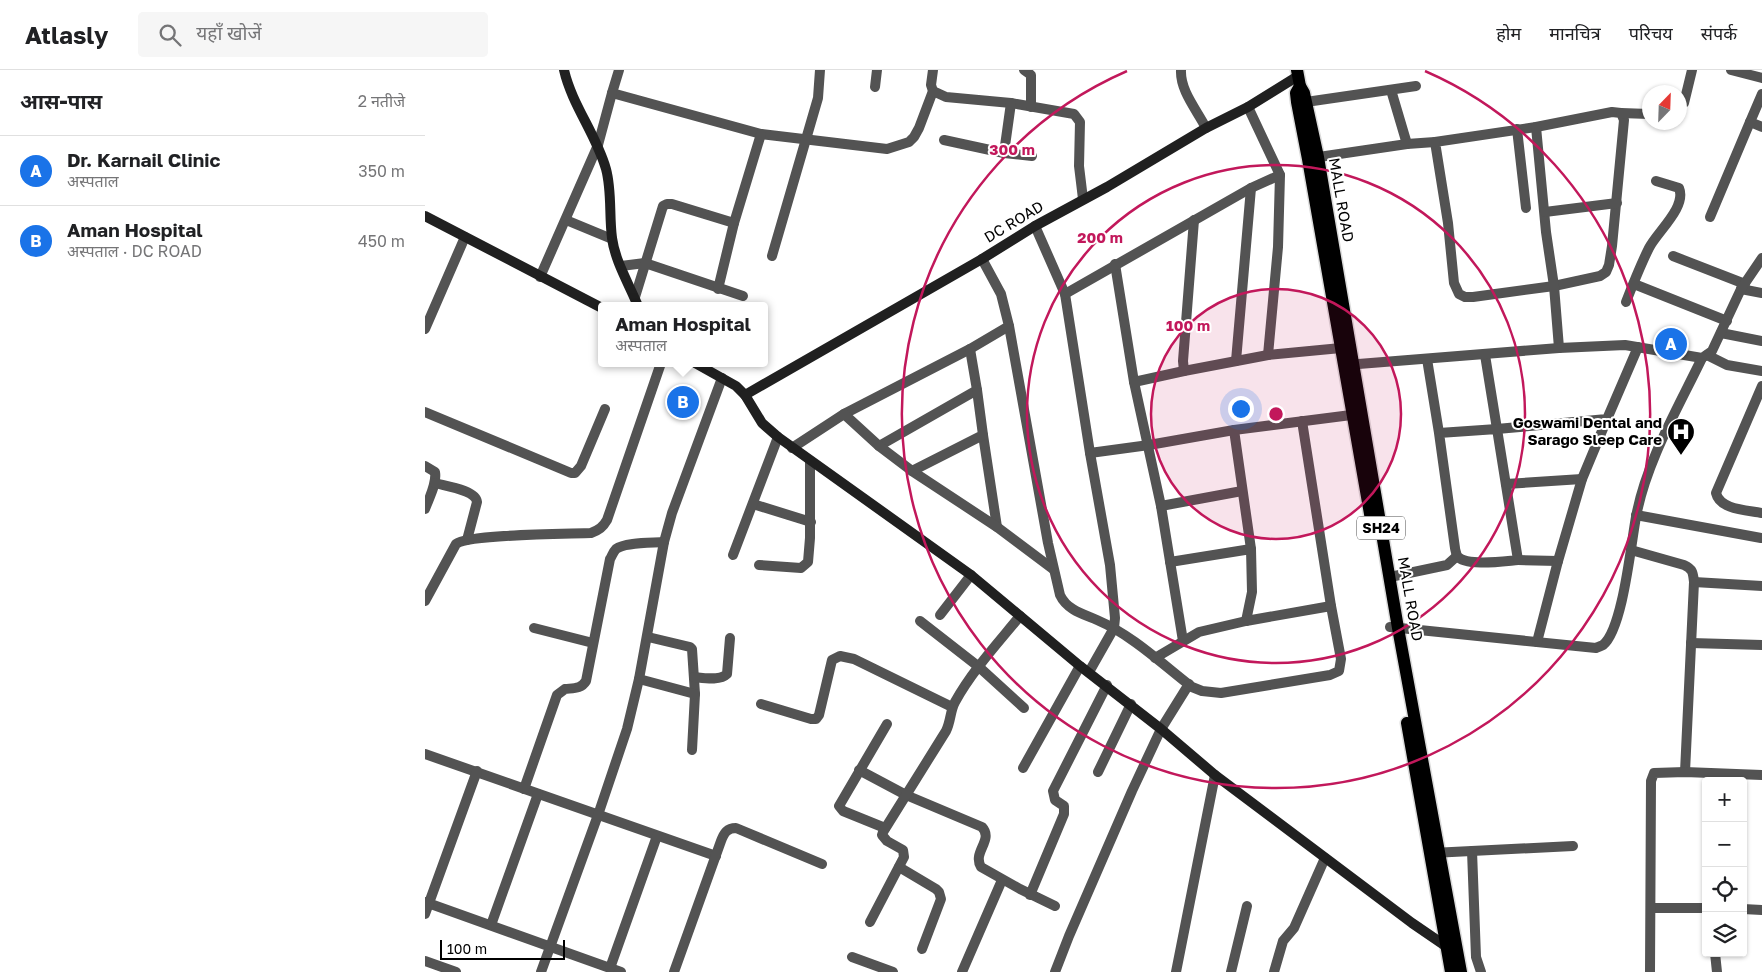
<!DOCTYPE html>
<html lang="hi">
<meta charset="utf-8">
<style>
body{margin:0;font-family:"Golos Text","Noto Sans Devanagari",sans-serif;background:#f6f6f6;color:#202124}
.controls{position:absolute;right:15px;bottom:15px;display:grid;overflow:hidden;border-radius:5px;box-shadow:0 1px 4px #0004}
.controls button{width:45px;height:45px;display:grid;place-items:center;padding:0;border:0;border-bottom:1px solid #e0e0e0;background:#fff;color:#202124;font:25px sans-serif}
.compass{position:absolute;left:1217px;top:15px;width:45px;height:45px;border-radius:50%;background:#fff;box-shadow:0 1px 4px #0004;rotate:23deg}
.scale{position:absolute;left:15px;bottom:12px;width:125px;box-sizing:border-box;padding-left:5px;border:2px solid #000;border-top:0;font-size:14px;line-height:18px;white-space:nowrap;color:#000;-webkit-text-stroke:4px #fff;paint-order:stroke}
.you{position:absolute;left:815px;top:338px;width:18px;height:18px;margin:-12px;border:4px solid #fff;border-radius:50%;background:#1a73e8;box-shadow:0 0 0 8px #1a73e833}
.badge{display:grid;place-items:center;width:32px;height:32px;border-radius:50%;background:#1a73e8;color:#fff;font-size:16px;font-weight:700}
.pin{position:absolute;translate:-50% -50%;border:2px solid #fff;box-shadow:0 1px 5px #0006}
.popup{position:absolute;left:173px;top:232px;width:170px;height:65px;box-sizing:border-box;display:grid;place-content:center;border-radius:5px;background:#fff;filter:drop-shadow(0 1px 4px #0005);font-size:16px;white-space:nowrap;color:#757577}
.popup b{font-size:19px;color:#202124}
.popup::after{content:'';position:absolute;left:50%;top:100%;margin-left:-10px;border:10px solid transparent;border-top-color:#fff}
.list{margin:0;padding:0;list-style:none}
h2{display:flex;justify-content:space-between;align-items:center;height:65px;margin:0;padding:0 20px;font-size:21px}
h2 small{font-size:16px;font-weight:400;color:#757577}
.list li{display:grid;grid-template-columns:32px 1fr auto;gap:15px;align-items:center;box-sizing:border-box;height:70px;padding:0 20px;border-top:1px solid #e0e0e0}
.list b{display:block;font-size:19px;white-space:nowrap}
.list p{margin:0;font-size:16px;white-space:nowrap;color:#757577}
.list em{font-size:16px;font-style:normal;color:#757577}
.icon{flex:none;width:28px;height:28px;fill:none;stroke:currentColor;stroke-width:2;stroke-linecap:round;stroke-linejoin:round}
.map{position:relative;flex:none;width:1337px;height:902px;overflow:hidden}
header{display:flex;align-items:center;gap:30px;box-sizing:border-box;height:70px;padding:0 25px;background:#fff;border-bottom:1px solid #e0e0e0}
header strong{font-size:24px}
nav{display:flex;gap:28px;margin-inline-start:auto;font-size:18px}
.search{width:350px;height:45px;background:#f6f6f6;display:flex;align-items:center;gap:12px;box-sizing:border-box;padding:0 18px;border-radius:5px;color:#757577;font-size:19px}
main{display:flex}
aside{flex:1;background:#fff}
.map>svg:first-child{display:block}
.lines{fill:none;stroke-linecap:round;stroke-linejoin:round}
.primary-casing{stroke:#dbdbdb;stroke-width:15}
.street{stroke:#535353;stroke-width:10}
.secondary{stroke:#202020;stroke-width:10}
.primary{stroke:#000;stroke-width:12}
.ring{fill:none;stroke:#c2185b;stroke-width:2.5}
.labels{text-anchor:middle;stroke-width:4;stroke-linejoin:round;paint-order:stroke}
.shield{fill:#fff;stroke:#4c4c4c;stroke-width:1}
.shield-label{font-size:14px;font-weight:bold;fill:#000}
.street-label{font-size:15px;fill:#000;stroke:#fff}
.poi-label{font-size:15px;font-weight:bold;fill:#000;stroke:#fff;text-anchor:end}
.centre{fill:#c2185b;stroke:#fff;stroke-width:2.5}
.ring-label{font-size:15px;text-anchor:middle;font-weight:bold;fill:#c2185b;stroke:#fff;stroke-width:4;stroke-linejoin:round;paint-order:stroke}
</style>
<header>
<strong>Atlasly</strong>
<div class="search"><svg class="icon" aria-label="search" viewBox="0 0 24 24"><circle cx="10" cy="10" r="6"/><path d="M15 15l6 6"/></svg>यहाँ खोजें</div>
<nav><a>होम</a><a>मानचित्र</a><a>परिचय</a><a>संपर्क</a></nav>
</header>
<main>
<aside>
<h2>आस-पास<small>2 नतीजे</small></h2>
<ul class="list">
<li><span class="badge">A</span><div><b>Dr. Karnail Clinic</b><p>अस्पताल</p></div><em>350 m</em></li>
<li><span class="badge">B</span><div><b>Aman Hospital</b><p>अस्पताल · DC ROAD</p></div><em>450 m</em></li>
</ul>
</aside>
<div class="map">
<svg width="1337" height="902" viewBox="0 0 1337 902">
<rect width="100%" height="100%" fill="#fff"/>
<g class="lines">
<defs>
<g id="primary">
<path d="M 872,0 L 875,16 L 879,23 L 893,87 L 973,558 L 1036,902"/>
<path d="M 875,16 L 871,23 L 872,32 L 883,89 L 948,461"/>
<path d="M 982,653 L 1026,902"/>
</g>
</defs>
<!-- primary casing -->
<use href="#primary" class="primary-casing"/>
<!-- street -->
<g class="street">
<path d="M 194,0 L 187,23 L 336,64 L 462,79 L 484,72 L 489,67 L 494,58 L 508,21"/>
<path d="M 508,0 L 506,15 L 508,21 L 521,27 L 586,33 L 649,44 L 655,52 L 654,96 L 658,129"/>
<path d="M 599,0 L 606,5 L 606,37"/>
<path d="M 756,0 C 755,21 772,40 781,58"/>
<path d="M 1306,0 L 1337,8"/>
<path d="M 450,17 L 452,0"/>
<path d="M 966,20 L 982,74"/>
<path d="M 1337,24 L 1325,52 L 1337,57"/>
<path d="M 881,32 L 991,16"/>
<path d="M 1259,33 L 1267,0"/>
<path d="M 823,37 L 855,105 L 853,177 L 843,285"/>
<path d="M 1187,42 L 1196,43 L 1199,50 L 1187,176 L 1184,195 L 1181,202 L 1175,206 L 1129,216 L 1048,227 L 1040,227 L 1034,224 L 1029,213 L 1023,153 L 1010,72 L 1111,57 Z"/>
<path d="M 1196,43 L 1224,44"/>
<path d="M 1111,57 L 1121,162 L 1129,216 L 1134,278"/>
<path d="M 1092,59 L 1101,138"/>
<path d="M 519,70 L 579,83 L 607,86"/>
<path d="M 579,83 L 586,33"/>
<path d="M 887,88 L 982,74 L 1010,72"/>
<path d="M 1120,142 L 1192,133"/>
<path d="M 1285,147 L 1325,52"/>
<path d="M 141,150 L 187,169"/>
<path d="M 610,156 L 640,224 L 665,383 L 724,375 L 809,360 L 934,344"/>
<path d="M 347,186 L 393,28 L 395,0"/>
<path d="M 1248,186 L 1320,214"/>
<path d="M 690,194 L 709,312 L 736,436 L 758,571"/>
<path d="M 196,196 L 220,193 L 318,226"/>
<path d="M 115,207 L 173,75 L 187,23"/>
<path d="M 1209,214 L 1302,251"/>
<path d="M 293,219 L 309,153 L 336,64"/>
<path d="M 1316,219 L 1337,223"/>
<path d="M 640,224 L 826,118 L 855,105"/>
<path d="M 210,227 L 238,136 L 242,134 L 247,134 L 309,153"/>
<path d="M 1201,232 C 1208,214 1215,196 1224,178 C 1232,162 1262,137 1254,118 L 1231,111"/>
<path d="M 584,256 L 623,473 L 635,525 C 642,540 658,544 672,550 C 707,565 736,593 767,617 L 777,621 L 796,623 L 905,605 L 914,601 L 916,589 L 906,536 L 877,351"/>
<path d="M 0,259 L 40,167"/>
<path d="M 1296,263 L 1337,271"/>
<path d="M 1060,285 L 1072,359 L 1182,349 L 1213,277"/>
<path d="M 1282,285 L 1302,295 L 1337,301"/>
<path d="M 1002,289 L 1014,363 L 1030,478 C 1030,479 1032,486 1032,486 C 1041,497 1080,491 1093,490 L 1072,359 L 1014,363"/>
<path d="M 811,291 L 826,118"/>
<path d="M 921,295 L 1134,278 L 1200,275 L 1277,288 L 1287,281 L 1316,219 L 1337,188"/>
<path d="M 759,301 L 758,291 L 769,150"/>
<path d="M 709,312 L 759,301 L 843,285 L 916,278"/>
<path d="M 1337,316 L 1291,423 C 1295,440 1322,440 1337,443"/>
<path d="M 0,342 L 146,403 L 150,403 L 156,396 L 180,339"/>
<path d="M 419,344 L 545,279 L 584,256 L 576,224 L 557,189"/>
<path d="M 809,360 L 826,479"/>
<path d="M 558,365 L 572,457"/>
<path d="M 454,376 L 552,320 L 545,279"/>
<path d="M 367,378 L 419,344 L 454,376 L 487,401 L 572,457 L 628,499"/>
<path d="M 0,396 L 10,402 C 12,414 4,428 0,439"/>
<path d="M 487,401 L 558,365 L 552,320"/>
<path d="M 10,413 C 21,416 51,420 52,432 L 42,470"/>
<path d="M 1081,414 L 1157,409"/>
<path d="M 328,434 L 386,452"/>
<path d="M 736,436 L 817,421"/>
<path d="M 1211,445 L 1336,468"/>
<path d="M 1206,480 L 1259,495 C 1268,499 1268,503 1269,512 L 1260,702"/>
<path d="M 308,485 L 353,367"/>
<path d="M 1093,490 L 1133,491 L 1157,409 L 1182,349"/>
<path d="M 745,492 L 826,479 L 827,522 L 821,551"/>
<path d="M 334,495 L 376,498 L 383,492 L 385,468 L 385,391"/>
<path d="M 965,507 L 1022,495 L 1032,486"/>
<path d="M 1269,512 L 1337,516"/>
<path d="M 0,531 L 31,474 C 44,464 143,464 166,463 C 174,460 178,457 182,450 L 236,293"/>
<path d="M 515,545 L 546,505"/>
<path d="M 495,551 L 554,597 L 599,638"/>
<path d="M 965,557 L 1171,578 C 1173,577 1176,576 1178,575 C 1198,559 1206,473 1211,447 C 1221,392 1253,338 1277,288"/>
<path d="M 109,558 L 168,573"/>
<path d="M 223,567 L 265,577 L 267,579 L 270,624 L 267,680"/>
<path d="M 1112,572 L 1133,491"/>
<path d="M 1266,573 L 1337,575"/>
<path d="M 730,588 L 774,562 L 821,551 L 906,536"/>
<path d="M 664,602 L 689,558 L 690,548 L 685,495 L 665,383"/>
<path d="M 269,607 C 279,608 295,611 302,604 L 305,568"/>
<path d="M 214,609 L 270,624"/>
<path d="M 336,634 L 386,649 L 391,649 L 394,645 L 407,590 L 415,586 L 429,589 L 527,637"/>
<path d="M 0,684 L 291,786"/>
<path d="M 598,698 L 655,596"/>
<path d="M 434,700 L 481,725 L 557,757 C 569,770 547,782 556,797 L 595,819 L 630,836"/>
<path d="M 673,702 L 706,634"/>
<path d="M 99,719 L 132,625 L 140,619 C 149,618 156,619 161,611 L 185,489 C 187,486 188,482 191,479 C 200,472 227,473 239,472"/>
<path d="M 460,758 L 418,741 L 414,736 L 462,654"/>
<path d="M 1047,781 L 1051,887 L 1056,902"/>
<path d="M 1007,783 L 1148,776"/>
<path d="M 474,797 L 511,819 L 514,822 L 516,829 L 497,879"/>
<path d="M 605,825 L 639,744 L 639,736 L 630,730 L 628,721 L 682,615"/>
<path d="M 0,832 L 196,902"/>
<path d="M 1226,838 L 1281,838"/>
<path d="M 1318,839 L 1337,840"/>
<path d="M 0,844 L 52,701"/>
<path d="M 445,852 L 479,787 L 478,780 L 462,771 L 457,765 L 458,762 L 521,661 C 526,651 525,641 530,632 C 547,601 573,573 595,546"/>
<path d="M 66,855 L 113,724"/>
<path d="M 1290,883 L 1292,902"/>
<path d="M 427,887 L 468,902"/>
<path d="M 0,891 L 31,902"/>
<path d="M 185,898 L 232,766"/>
<path d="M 116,902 L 173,745 L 202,659 L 214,609 L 239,472 L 247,443 L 297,308"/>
<path d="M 249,902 L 296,771 C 299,763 302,758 311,758 L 397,794"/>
<path d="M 537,902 L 577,810"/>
<path d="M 630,902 L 644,866 L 707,721 L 736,659 L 764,614"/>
<path d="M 751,902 L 790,705"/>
<path d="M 806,902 L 822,836"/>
<path d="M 849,902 L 858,871 L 869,858 L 900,788"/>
<path d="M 1225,902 L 1226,711 L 1229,703 L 1260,702 L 1337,705"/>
</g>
<!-- secondary -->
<g class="secondary">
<path d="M 139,0 C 147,35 171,64 181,99 C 187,121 184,145 187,168 C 190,191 204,214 213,236"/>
<path d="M 0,146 L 177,238"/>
<path d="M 270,293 L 311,316 L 320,325 L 337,353 L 353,367 L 546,505 L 655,596 L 736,659 L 790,705 L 987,853 L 1025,879"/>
<path d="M 320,325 L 557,189 L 610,156 L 682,117 L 781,58 L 823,37 L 873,6"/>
</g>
<!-- primary -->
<use href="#primary" class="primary"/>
</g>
<!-- distance rings -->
<circle cx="851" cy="344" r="125" fill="#c2185b" fill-opacity=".12"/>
<g class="ring">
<circle cx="851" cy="344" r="125"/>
<circle cx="851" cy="344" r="249"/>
<path d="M1000 1A374 374 0 1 1 702 1"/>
</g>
<!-- icons -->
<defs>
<symbol id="hospital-pin" viewBox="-11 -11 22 30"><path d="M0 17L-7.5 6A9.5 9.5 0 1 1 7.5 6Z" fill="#000" stroke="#fff"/><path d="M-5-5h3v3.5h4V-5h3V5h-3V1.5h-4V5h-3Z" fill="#fff"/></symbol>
</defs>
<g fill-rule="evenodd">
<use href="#hospital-pin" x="1240" y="346" width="32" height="43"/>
</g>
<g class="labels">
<!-- shield labels -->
<rect class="shield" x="932" y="446.5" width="48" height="23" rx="4"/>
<g class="shield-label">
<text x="956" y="463">SH24</text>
</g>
<!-- street labels -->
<g class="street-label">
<text transform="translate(916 130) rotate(80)" y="5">MALL ROAD</text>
<text transform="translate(589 152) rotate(-31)" y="5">DC ROAD</text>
<text transform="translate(985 529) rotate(80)" y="5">MALL ROAD</text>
</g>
<!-- poi labels -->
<g class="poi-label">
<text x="1237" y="358">Goswami Dental and<tspan x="1237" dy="17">Sarago Sleep Care</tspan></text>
</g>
</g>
<circle cx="851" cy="344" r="8" class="centre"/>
<g class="ring-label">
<text x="587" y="85">300 m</text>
<text x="675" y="173">200 m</text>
<text x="763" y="261">100 m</text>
</g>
</svg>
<div class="controls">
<button>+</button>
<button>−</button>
<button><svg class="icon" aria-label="locate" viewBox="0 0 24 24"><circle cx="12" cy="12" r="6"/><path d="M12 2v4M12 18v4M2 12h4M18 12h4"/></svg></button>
<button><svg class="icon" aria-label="layers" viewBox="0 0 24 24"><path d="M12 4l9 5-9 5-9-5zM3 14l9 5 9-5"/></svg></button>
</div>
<svg class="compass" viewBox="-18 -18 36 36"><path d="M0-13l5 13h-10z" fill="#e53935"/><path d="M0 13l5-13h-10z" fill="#757577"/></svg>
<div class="scale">100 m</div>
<div class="you"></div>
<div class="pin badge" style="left:1246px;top:274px">A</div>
<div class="pin badge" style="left:258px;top:332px">B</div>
<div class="popup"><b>Aman Hospital</b>अस्पताल</div>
</div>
</main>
